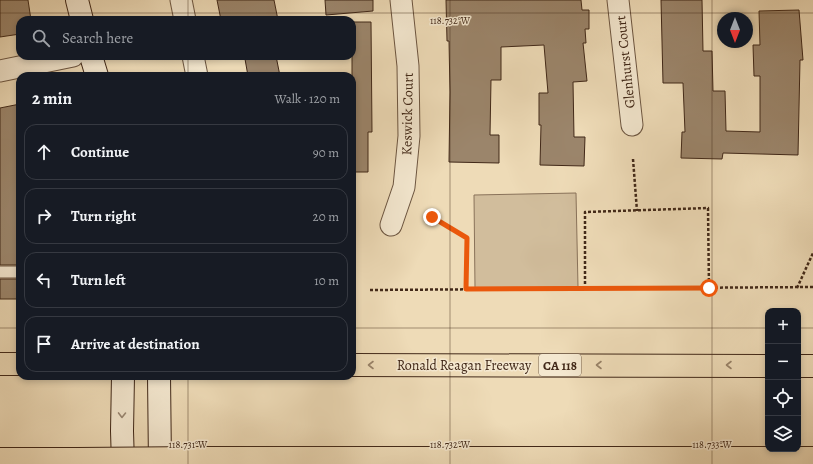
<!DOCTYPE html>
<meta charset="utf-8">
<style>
body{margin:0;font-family:Alegreya,serif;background:#242831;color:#f1f3f6}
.controls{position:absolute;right:12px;bottom:12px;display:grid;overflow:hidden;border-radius:8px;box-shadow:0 2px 6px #0003}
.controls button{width:36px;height:36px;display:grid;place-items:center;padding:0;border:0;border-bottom:1px solid #363941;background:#171b24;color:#f1f3f6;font:20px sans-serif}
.compass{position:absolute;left:717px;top:12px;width:36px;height:36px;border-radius:50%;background:#171b24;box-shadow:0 2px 6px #0003;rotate:180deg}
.stop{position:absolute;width:12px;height:12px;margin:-9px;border:3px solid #ea580c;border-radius:50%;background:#fff}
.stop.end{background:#ea580c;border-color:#fff;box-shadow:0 1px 4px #0008}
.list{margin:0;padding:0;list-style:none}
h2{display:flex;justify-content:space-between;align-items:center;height:52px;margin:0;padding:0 16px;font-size:17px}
h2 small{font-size:13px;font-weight:400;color:#9ea1a6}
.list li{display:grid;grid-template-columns:26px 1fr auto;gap:12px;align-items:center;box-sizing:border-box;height:56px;margin:0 8px 8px;padding:0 8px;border:1px solid #363941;border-radius:12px}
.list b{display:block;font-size:15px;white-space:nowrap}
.list em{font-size:13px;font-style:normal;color:#9ea1a6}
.icon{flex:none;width:22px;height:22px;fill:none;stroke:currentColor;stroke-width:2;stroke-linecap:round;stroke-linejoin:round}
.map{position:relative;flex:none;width:813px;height:464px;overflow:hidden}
.search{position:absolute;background:#171b24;box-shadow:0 2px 6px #0003;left:16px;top:16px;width:340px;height:44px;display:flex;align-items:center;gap:10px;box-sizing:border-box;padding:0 14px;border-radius:12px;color:#9ea1a6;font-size:15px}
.panel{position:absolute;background:#171b24;box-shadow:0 2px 6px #0003;left:16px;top:72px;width:340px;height:308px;border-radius:12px}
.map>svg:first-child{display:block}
.park{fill:#d1bd9c;stroke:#89725a}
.building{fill:#9b856b;stroke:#412818}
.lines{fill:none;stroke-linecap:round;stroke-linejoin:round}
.lane-casing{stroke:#6c5540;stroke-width:13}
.street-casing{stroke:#6c5540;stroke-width:23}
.secondary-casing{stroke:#412818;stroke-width:24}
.highway-casing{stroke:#412818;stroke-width:24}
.path{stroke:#412818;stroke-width:2.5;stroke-dasharray:3 2;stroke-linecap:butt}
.lane{stroke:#f4e8d0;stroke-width:11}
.street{stroke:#f4e8d0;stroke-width:21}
.secondary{stroke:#f4e8d0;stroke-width:22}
.highway{stroke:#eedbb7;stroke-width:22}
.highway-bridge-casing{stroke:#412818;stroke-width:24;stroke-linecap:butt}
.highway-bridge{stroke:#eedbb7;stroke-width:22}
.oneway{stroke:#988268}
.oneway2{stroke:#9a8874}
.route{stroke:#ea580c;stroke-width:5}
.ticks{fill:none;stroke:#412818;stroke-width:1;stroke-opacity:0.45}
.labels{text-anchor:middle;stroke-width:3;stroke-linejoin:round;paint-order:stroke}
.shield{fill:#f4e8d0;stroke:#77624f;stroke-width:1}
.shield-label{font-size:13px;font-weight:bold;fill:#412818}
.street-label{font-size:14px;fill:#412818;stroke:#f4e8d0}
.ticks-label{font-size:10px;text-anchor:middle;fill:#412818;stroke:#f4e8d0;stroke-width:3;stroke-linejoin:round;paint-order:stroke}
</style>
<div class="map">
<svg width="813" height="464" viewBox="0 0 813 464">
<rect width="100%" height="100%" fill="#eedbb7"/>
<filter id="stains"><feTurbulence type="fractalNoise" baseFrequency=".005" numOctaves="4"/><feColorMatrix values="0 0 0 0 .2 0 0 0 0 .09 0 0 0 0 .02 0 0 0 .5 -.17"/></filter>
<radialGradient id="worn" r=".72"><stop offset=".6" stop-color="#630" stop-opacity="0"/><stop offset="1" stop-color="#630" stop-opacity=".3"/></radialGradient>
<!-- park -->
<path class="park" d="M 576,193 L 578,287 L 475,288 L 474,195 Z"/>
<!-- building -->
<g class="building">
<path d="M 0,0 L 28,0 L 31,20 L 20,20 L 20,34 L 0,37 Z"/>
<path d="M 217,0 L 274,0 L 278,20 L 221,20 Z"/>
<path d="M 325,0 L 373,0 L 373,11 L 326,15 Z"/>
<path d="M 446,0 L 581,0 L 582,10 L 589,10 L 589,29 L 585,29 L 586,43 L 583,43 L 587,81 L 573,82 L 574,137 L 585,137 L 584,166 L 540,165 L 541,125 L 539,125 L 539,93 L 548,93 L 544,45 L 501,47 L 501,80 L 491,80 L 490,135 L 499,135 L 499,163 L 449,162 L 450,92 L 449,41 L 447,41 Z"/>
<path d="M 661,0 L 702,0 L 703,51 L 712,51 L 713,91 L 725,91 L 726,131 L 760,132 L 760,76 L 754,76 L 753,45 L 760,45 L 759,11 L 799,10 L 803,60 L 800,60 L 798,155 L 723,153 L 722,159 L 681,158 L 682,132 L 685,132 L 683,83 L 663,83 Z"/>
<path d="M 352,22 L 371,22 L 372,132 L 368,132 L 368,172 L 352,172 Z"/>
<path d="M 262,56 L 276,56 L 280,76 L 248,76 L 245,59 Z"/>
<path d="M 20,104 L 20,265 L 0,265 L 0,108 Z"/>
<rect x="0" y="279" width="20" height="20"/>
</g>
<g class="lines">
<defs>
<path id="lane" d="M 0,272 L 20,272"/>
<g id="street">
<path d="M 181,0 L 185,20"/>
<path d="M 618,0 L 632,125"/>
<path d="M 193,56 L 197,76"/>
<path d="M 0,71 L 73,56"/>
<path d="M 391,225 L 404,187 L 409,136 L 408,66 L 401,0"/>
</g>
<g id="secondary">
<path d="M 77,0 L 82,20"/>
<path d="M 91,56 L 97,76"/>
<path d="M 159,376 L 160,464"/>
<path d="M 123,464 L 122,431 L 123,376"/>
</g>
<g id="highway">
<path d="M 0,364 L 20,364"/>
<path d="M 352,365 L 768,366"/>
<path d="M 798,366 L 813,366"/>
<path d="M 201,458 L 813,458"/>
<path d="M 0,459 L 77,459"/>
</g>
</defs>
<!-- lane casing -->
<use href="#lane" class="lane-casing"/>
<!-- street casing -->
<use href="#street" class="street-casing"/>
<!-- secondary casing -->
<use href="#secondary" class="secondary-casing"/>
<!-- highway casing -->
<use href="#highway" class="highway-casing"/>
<!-- path -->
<g class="path">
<path d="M 633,159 L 637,211"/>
<path d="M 432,217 L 467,238 L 466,289"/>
<path d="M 797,288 L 813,253"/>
<path d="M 585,289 L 585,212 L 708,208 L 709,288"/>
<path d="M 370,290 L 813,287"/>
</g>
<!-- lane -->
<use href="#lane" class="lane"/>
<!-- street -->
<use href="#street" class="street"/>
<!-- secondary -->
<use href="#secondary" class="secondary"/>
<!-- highway -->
<use href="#highway" class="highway"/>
<defs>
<path id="highway-bridge" d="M 77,459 L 201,458"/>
</defs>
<!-- highway-bridge casing -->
<use href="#highway-bridge" class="highway-bridge-casing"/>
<!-- highway-bridge -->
<use href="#highway-bridge" class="highway-bridge"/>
</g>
<!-- one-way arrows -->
<defs><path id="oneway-chevron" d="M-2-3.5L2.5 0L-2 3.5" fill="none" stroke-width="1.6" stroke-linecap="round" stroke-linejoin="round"/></defs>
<g class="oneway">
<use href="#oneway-chevron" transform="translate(371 365) rotate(-180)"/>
<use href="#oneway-chevron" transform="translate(599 365) rotate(-180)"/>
<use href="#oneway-chevron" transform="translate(729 365) rotate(-180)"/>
</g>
<use class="oneway2" href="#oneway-chevron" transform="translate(122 415) rotate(91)"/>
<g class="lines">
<!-- route -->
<path class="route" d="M 432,217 L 467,238 L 466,289 L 709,288"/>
</g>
<!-- ticks -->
<path class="ticks" d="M 188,0 L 188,20M 450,0 L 450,464M 712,0 L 712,464M 0,13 L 813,13M 188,56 L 188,76M 0,328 L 20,328M 352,328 L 768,328M 798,328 L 813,328M 188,376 L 188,464"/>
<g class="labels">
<!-- shield labels -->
<rect class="shield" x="539" y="354" width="42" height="22" rx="3"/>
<g class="shield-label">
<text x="560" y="370">CA 118</text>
</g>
<!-- street labels -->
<g class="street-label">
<text transform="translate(625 62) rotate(-96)" y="5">Glenhurst Court</text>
<text transform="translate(407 114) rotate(-89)" y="5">Keswick Court</text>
<text x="464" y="370">Ronald Reagan Freeway</text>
</g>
</g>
<g class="ticks-label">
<text x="450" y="24">118.732°W</text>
<text x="188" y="448">118.731°W</text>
<text x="450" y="448">118.732°W</text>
<text x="712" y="448">118.733°W</text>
</g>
<rect width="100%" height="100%" filter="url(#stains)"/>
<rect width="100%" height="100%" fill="url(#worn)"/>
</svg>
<div class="controls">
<button>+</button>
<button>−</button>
<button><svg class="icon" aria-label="locate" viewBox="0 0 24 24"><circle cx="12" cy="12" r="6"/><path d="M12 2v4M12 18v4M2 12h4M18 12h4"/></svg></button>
<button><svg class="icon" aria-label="layers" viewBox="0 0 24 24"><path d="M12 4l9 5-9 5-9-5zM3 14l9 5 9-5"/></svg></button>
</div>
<svg class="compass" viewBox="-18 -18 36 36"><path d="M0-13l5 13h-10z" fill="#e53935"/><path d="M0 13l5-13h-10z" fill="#9ea1a6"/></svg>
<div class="stop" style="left:709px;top:288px"></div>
<div class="stop end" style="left:432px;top:217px"></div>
<div class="search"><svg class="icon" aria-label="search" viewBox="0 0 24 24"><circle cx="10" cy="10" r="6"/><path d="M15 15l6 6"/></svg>Search here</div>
<section class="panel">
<h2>2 min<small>Walk · 120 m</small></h2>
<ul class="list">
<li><svg class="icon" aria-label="ahead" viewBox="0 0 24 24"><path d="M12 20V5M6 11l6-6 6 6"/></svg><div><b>Continue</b></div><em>90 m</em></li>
<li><svg class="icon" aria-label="right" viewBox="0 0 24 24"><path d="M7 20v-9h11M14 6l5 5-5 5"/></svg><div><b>Turn right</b></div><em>20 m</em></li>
<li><svg class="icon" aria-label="left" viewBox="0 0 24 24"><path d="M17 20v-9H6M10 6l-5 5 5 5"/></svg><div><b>Turn left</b></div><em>10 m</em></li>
<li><svg class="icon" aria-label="arrive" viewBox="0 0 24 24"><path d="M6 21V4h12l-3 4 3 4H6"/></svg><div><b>Arrive at destination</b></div></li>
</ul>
</section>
</div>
